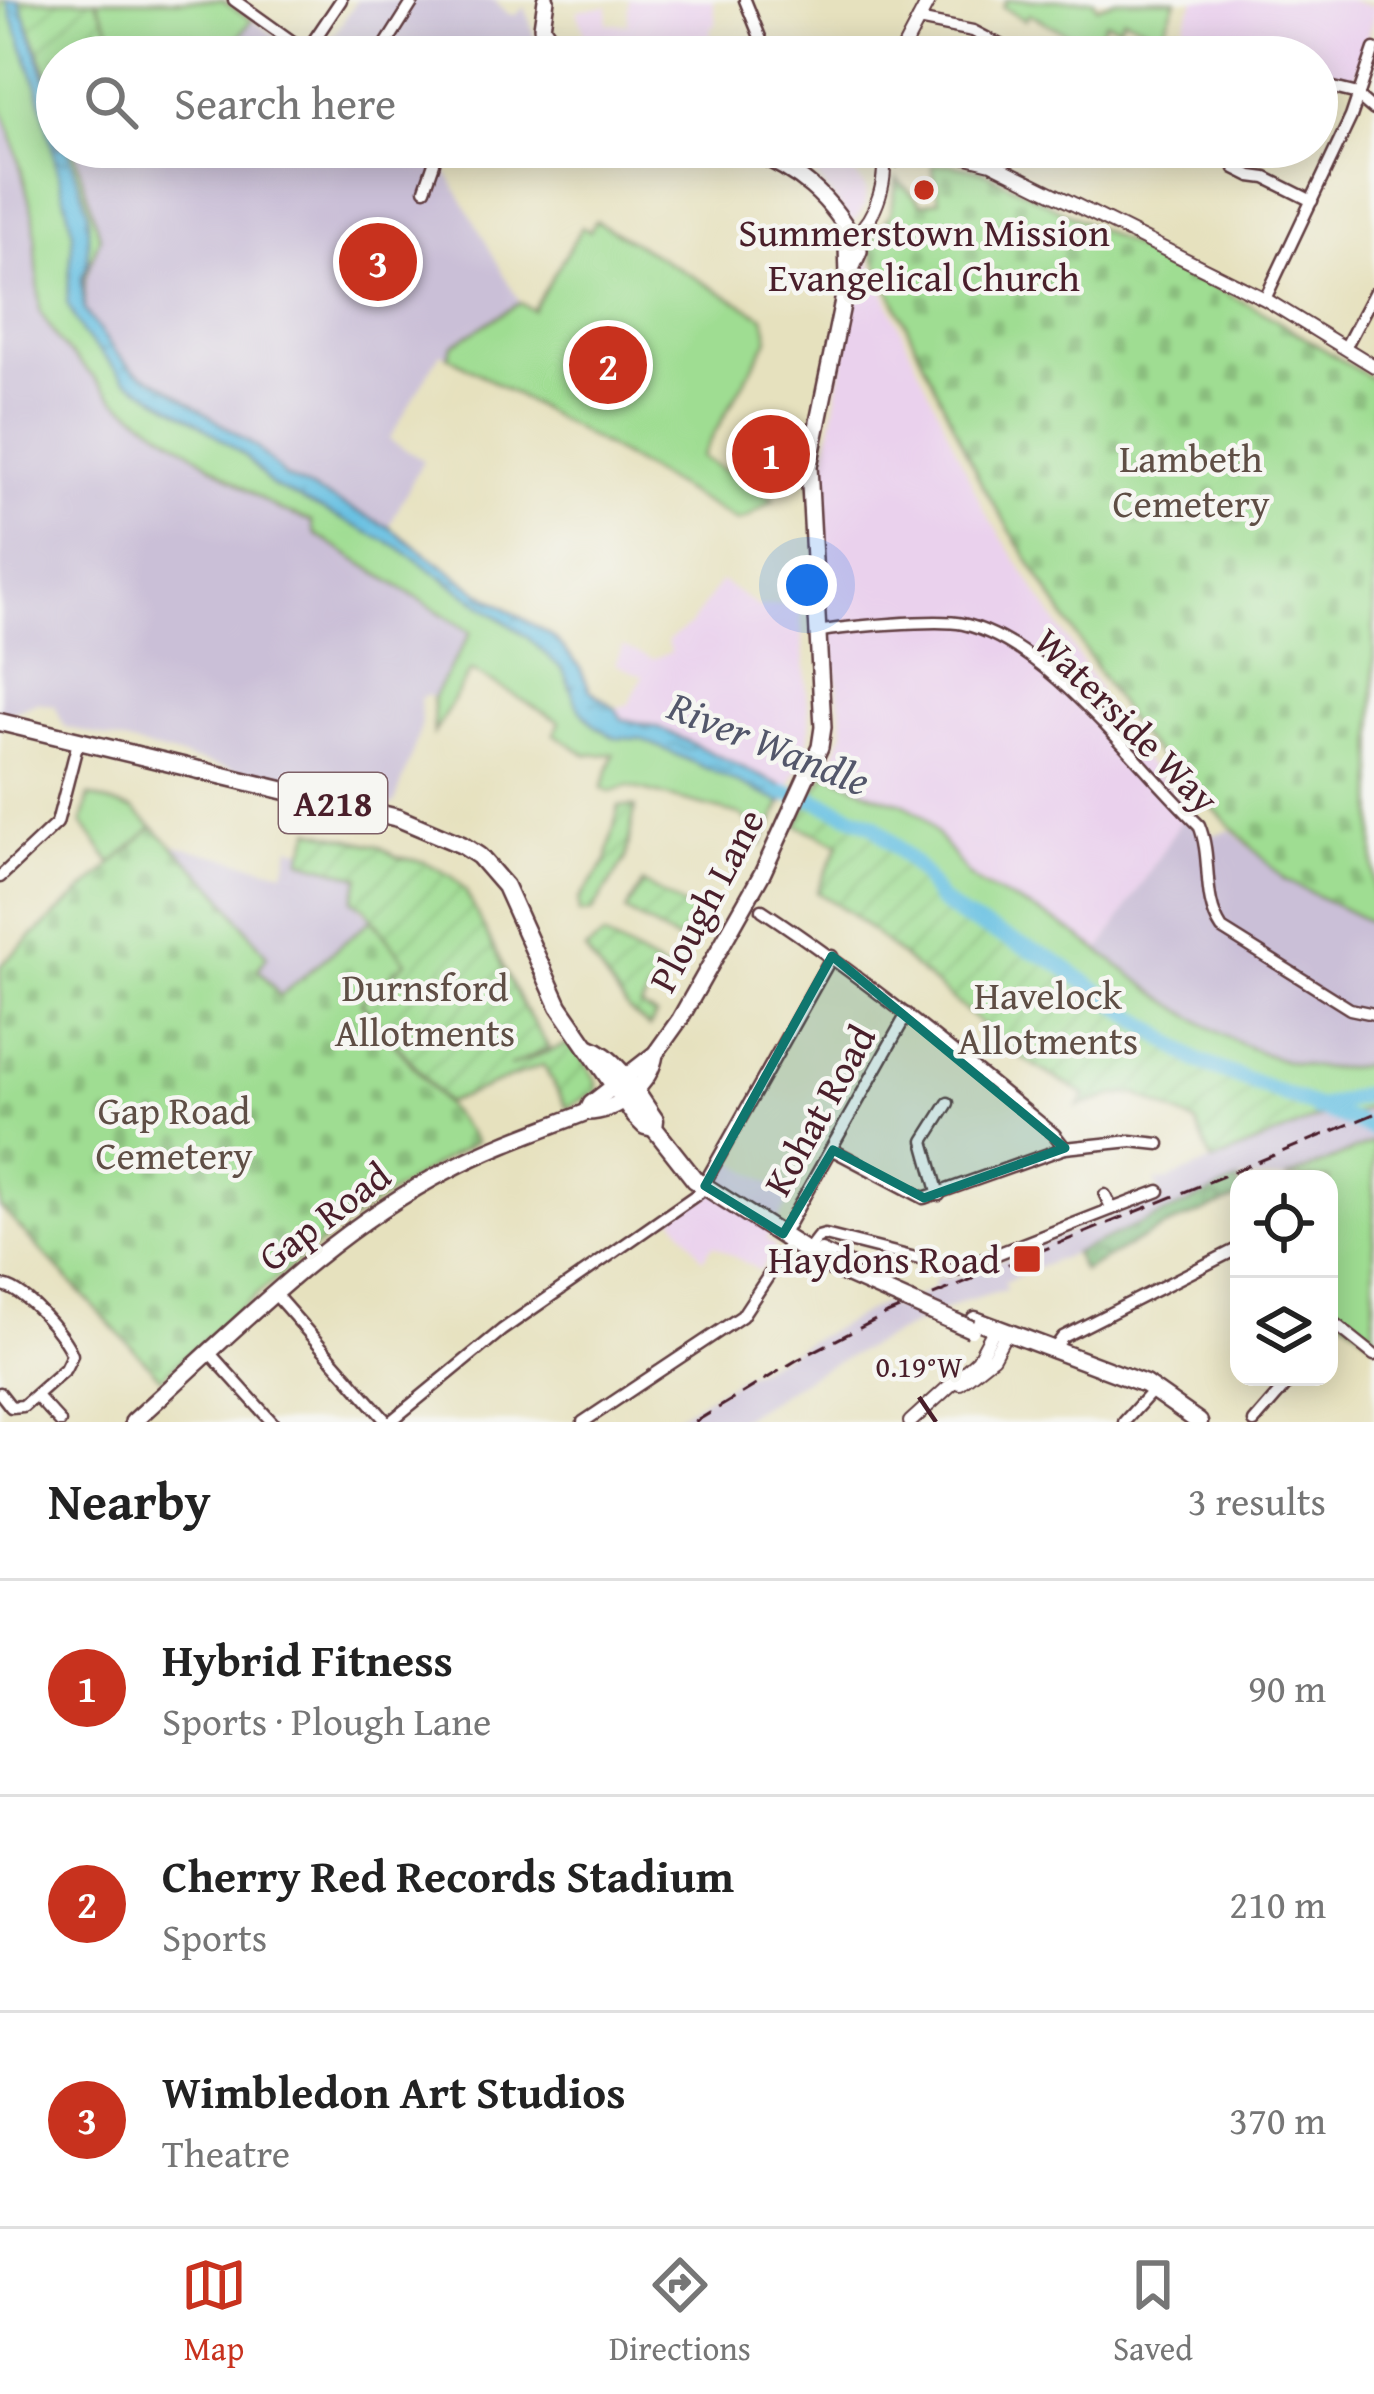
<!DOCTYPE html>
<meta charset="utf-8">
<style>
body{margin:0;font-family:"Gentium Book Plus",serif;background:#f6f6f6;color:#222}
.controls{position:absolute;right:36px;bottom:36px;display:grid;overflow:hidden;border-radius:24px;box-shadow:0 6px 30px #0003}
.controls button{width:108px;height:108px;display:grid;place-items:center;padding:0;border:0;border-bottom:3px solid #e0e0e0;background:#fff;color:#222;font:60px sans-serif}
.you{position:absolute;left:807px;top:585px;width:42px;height:42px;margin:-30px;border:9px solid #fff;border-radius:50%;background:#1a73e8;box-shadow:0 0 0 18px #1a73e833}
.badge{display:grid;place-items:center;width:78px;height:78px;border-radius:50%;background:#c8321e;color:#fff;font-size:39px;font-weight:700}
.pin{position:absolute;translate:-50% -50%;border:6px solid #fff;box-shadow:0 3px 12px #0006}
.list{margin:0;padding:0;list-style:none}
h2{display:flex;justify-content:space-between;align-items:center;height:156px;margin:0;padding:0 48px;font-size:51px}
h2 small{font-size:39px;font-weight:400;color:#767676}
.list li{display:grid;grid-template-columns:78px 1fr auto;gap:36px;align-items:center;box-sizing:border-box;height:216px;padding:0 48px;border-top:3px solid #e0e0e0}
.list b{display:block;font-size:45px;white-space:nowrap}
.list p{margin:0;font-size:39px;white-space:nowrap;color:#767676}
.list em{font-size:39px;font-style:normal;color:#767676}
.icon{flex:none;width:66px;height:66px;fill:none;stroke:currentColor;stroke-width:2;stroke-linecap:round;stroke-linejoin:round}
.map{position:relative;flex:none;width:1374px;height:1422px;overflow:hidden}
.search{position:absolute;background:#fff;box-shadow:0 6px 30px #0003;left:36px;right:36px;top:36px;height:132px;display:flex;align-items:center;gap:30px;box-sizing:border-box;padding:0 42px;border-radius:66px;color:#767676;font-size:45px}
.sheet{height:804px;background:#fff}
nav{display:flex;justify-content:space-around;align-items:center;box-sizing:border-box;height:168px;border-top:3px solid #e0e0e0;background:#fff;font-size:33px;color:#767676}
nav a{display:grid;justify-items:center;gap:6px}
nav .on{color:#c8321e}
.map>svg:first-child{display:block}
.built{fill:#ead1ed}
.industrial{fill:#cabfd7}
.green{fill:#9fdd92;stroke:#747e5e;stroke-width:3}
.forest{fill:url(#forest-crowns);stroke:#646e54;stroke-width:3}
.cemetery{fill:url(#cemetery-stones);stroke:#747e5e;stroke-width:3}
.garden{fill:url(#garden-furrows);stroke:#747e5e;stroke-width:3}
.water{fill:url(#water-ripples);stroke:#576f86;stroke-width:3}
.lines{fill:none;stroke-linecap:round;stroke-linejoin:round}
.river{stroke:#64bfe2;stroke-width:16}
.minor-casing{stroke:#613c41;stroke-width:15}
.tertiary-casing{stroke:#613c41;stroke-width:16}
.secondary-casing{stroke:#613c41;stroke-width:20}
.primary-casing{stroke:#613c41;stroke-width:21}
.minor{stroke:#fff;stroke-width:10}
.tertiary{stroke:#fff;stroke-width:12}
.secondary{stroke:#fff;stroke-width:15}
.primary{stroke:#fff;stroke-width:16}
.rail{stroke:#4a1f2b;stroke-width:3;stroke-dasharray:18 9;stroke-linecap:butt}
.primary-bridge-casing{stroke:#613c41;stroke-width:21;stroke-linecap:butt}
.primary-bridge{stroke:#fff;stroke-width:16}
.marked{fill:#0f766e;fill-opacity:0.2;stroke:#0f766e;stroke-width:9;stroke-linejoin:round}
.ticks{fill:none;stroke:#4a1f2b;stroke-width:4.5}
.poi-dot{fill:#c8321e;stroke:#f6f6f2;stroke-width:4.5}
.labels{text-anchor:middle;stroke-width:9;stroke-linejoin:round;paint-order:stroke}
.shield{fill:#f6f6f2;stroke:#7e6067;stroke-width:3}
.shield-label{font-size:36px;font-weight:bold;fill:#4a1f2b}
.poi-label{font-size:39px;fill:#4a1f2b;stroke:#f6f6f2}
.park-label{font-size:39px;fill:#5f4e45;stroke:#f6f6f2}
.street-label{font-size:39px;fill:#4a1f2b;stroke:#f6f6f2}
.water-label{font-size:42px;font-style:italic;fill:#53576b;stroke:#f6f6f2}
.ticks-label{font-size:30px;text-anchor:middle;fill:#4a1f2b;stroke:#f6f6f2;stroke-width:9;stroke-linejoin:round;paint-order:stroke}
</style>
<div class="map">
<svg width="1374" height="1422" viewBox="0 0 1374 1422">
<defs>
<pattern id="forest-crowns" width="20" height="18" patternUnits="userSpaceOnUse" patternTransform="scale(3)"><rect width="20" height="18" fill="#7fbc7c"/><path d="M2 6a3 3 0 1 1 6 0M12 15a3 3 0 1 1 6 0" fill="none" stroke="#6a9866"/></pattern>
<pattern id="cemetery-stones" width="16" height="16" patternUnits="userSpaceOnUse" patternTransform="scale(3)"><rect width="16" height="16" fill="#9fdd92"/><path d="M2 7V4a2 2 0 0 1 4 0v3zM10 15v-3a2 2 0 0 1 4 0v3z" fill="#8abd7e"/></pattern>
<pattern id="garden-furrows" width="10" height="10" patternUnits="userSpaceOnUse" patternTransform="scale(3)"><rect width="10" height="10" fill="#9fdd92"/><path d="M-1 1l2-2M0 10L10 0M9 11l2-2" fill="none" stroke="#8abd7e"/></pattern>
<pattern id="water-ripples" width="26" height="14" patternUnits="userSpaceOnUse" patternTransform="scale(3)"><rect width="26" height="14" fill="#64bfe2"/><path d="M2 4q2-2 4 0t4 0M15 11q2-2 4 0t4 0" fill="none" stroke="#549bb7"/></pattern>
</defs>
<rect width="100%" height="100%" fill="#f6f6f2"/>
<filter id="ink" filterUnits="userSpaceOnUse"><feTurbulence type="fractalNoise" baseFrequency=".00833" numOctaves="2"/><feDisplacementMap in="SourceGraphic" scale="24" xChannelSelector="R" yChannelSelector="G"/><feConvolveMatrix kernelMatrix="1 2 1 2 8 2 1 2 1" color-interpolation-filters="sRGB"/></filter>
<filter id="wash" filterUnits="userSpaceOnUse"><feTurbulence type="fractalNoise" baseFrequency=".004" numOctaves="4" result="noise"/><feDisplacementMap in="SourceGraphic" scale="48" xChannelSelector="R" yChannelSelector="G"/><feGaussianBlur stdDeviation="2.7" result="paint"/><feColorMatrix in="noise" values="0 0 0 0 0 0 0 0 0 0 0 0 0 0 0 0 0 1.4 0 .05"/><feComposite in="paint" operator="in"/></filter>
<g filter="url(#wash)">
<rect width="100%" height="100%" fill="#e6e1be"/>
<!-- built -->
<g class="built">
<path d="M 629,0 L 713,0 L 716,25 L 710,29 L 714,57 L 573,56 L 585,34 L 577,11 L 608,6 L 607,24 L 628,25 Z"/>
<path d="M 1194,0 L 1348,0 L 1374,7 L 1374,14 L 1355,78 L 1317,73 L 1317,57 L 1172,55 Z"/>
<path d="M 764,147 L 813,147 L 852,170 L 866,189 L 865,204 L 856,221 L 850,220 L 817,176 Z"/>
<path d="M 866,253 L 984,510 L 1100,690 L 1090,702 L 1186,805 L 1181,821 L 1098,954 L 1081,938 L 968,875 L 924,817 L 903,803 L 875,795 L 827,772 L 844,731 L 827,609 L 823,472 L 857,283 Z"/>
<path d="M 721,581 L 758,607 L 799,603 L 810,727 L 807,749 L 788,789 L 657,727 L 621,719 L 615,708 L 629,704 L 643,676 L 615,664 L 623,646 L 652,659 L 671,652 L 667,641 L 690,625 Z"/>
<path d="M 728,1158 L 792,1197 L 766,1239 L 776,1246 L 760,1271 L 713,1245 L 703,1259 L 673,1217 L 699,1196 L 706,1199 L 720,1183 L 717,1178 Z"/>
</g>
<!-- industrial -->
<g class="industrial">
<path d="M 357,0 L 494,0 L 508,14 L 516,15 L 525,6 L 535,40 L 521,57 L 320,57 Z"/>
<path d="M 252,20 L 294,49 L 299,57 L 223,57 Z"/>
<path d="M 0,106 L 11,132 L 34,218 L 40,312 L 117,401 L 253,494 L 281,511 L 312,521 L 315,534 L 472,632 L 433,698 L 427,695 L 420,698 L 421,727 L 395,803 L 385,807 L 372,805 L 65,727 L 55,706 L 37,702 L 7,714 L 0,712 Z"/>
<path d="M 73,147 L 485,147 L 445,169 L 520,303 L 452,345 L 448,356 L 440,353 L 389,440 L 423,460 L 389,527 L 286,477 L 223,423 L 134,370 L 91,324 L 84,310 L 85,278 L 100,237 Z"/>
<path d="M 1186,805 L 1213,835 L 1231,830 L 1285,880 L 1374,924 L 1374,1063 L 1349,1070 L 1298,1065 L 1248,1047 L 1198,1021 L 1098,954 L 1181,821 Z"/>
<path d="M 172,845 L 284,872 L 290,847 L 304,850 L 302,861 L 360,877 L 353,900 L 372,919 L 281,996 L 258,969 L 266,955 L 217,888 Z"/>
<path d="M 1374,1105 L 1374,1141 L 1362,1146 L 1285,1179 L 1239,1179 L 1239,1198 L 1162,1228 L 1083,1271 L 1073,1253 L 1004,1282 L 1006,1290 L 964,1301 L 820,1370 L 735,1422 L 667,1422 L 743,1376 L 883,1303 L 894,1308 L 934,1288 L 934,1279 L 962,1276 L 1160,1196 L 1155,1181 L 1167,1180 L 1323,1116 L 1351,1115 Z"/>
</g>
<!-- green -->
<g class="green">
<path d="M 0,0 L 19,0 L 57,99 L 57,147 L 73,147 L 100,237 L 85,278 L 84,310 L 116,353 L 134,370 L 164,385 L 257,448 L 286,477 L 389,527 L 473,588 L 553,637 L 579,666 L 590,690 L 615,708 L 622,719 L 657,727 L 788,789 L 762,845 L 754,828 L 741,815 L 627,786 L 611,792 L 602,788 L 614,754 L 587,755 L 554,734 L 560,722 L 471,670 L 434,733 L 433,698 L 471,632 L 315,534 L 311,521 L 281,511 L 253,494 L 117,401 L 60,343 L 40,312 L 34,218 L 11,132 L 0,106 Z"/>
<path d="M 96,0 L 222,0 L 252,20 L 223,57 L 123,57 Z"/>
<path d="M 1006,0 L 1094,0 L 1097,7 L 1116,0 L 1176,0 L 1162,35 L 1124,18 L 1119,27 L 1106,22 L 1093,47 L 1029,14 L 1025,20 L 1003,7 Z"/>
<path d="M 596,221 L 764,317 L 769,338 L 701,457 L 774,499 L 747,518 L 737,521 L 448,356 L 452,345 L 520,303 L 533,310 L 582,227 L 590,231 Z"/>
<path d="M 827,772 L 875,795 L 903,803 L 924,817 L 968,875 L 981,885 C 1014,901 1050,915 1080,937 C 1157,992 1270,1092 1374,1063 L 1374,1105 L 1351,1115 L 1323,1116 L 1219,1075 L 1177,1051 L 1071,975 L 953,916 L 878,834 L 809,800 Z"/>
<path d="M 89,796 L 134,810 L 153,827 L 112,864 L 82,823 Z"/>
<path d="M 1374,1142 L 1374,1342 L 1329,1307 L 1329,1179 L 1285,1179 Z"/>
</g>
<!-- forest -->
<path class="forest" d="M 1239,1181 L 1239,1198 L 1162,1228 L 1083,1271 L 1074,1253 Z"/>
<!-- cemetery -->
<g class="cemetery">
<path d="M 950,164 L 983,171 L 1261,311 L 1374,380 L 1374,924 L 1285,880 L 1192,787 L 1189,789 L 1135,730 L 982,485 L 869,246 L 891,213 L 897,179 L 922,204 L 939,200 L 932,165 Z"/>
<path d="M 153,827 L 217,889 L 267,956 L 258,969 L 280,996 L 372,919 L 406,962 L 361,1003 L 476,1142 C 355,1207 263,1288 161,1378 L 0,1207 L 0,966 Z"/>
</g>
<!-- garden -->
<g class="garden">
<path d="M 19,0 L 96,0 L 123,57 L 57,57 L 57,99 Z"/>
<path d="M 809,800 L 878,834 L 953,916 L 1071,975 L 1177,1051 L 1219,1075 L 1323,1116 L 1212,1162 L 1196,1123 L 1136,1094 L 1114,1095 L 1079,1106 L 1086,1096 L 1020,1057 L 851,913 L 817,892 L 839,844 L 797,825 Z"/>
<path d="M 619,806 L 635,807 L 626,858 L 592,912 L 579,913 L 579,900 L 606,862 Z"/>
<path d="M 311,830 L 378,846 L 397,857 L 425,862 L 453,877 L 465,890 L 522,1005 L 549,1048 L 509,1066 L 571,1043 L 596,1080 L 598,1091 L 567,1108 L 543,1065 L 446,1103 L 361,1002 L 406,962 L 365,908 L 353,900 L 360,877 L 301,860 Z"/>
<path d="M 643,883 L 695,912 L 678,941 L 626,911 Z"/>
<path d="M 604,936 L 672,974 L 670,977 L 659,972 L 641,1007 L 656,1016 L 649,1027 L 629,1011 L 585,950 Z"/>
</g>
<!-- water -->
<path class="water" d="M 6,0 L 19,0 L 57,110 L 57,147 L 68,147 L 88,212 L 88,264 L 82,277 L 84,310 L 116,353 L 134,370 L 164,385 L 257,448 L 286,477 L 389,527 L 473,588 L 553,637 L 579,666 L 590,690 L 615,708 L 622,719 L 657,727 L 788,789 L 783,803 L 641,739 L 615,738 L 593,724 L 577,705 L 563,670 L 527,637 L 398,547 L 271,485 L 245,456 L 191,418 L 125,379 L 83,334 L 67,303 L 73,233 L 38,89 Z"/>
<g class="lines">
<!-- river -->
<g class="river">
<path d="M 786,793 L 813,799 L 874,825 L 922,872 L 938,899 L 962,917 L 1055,961 L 1197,1061 L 1374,1129"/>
<path d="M 1317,1109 L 1374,1092"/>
</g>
</g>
</g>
<g filter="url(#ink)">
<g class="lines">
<defs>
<g id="minor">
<path d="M 234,0 L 314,57"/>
<path d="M 745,0 L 768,57"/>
<path d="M 918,20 L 973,31 L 1023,57"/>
<path d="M 306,52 L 341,0"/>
<path d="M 378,57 L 414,0"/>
<path d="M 1317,84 L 1354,93 L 1374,110"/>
<path d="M 1237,156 L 1235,168 L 1251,176 L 1266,178 L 1312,201"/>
<path d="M 425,189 L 434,163 L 431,147"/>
<path d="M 1265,299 L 1351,117 L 1374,49"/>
<path d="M 1345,348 L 1374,293"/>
<path d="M 816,632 C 844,627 938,618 963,624 C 1049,643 1136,765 1199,825 C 1213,859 1201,898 1222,929 L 1350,1009 L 1374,1014"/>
<path d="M 0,877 L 57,823 L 78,742"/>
<path d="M 762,910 C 865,978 959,1056 1054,1134 L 1065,1148 L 924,1198 L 833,1150"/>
<path d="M 1065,1148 L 1131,1141 L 1159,1144"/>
<path d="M 939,1195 L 924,1141 L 948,1103"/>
<path d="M 1112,1209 L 1159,1191"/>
<path d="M 783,1234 L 907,1014"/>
<path d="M 808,1250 L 818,1237 L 825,1235 L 943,1265 L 951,1272 L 1112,1209 L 1105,1195"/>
<path d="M 0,1286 C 22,1285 65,1335 72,1355 L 65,1369 L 23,1406 L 11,1407 L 0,1393"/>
<path d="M 274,1293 L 387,1422"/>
<path d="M 1329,1319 L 1374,1355"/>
<path d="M 208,1351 L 272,1422"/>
<path d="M 1052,1352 L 1063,1337 L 1239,1248"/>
<path d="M 37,1397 L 60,1422"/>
<path d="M 390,1422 L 502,1330 L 699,1193 L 832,956"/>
<path d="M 583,1422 L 742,1316 L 792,1240"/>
<path d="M 1124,1422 L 1154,1389"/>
<path d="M 1254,1422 L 1293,1377"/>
</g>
<g id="tertiary">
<path d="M 899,57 L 929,0"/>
<path d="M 886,162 L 947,152 L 991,163 L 1265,299 L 1374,366"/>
<path d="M 853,238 C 877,217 890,177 881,147"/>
<path d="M 960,1383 L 993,1357 L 1007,1331"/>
<path d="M 910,1422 L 978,1360 L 996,1326"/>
</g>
<g id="secondary">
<path d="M 546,0 L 542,27 L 562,57"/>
<path d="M 740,147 C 797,168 833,196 859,251 L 848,276"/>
<path d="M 587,1112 L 591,1104 L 655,1054 L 680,1019 L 763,872 L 820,747 L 823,727 L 809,466 L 848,276 L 847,246 L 853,238"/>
<path d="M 133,1422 C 234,1331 328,1232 450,1169 C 494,1146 541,1130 587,1112 C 617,1112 651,1084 655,1054"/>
</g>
<g id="primary">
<path d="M 0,722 L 398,818 L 462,845 L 479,856 L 505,886 L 559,1006 L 635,1116 L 645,1126 L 654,1128"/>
<path d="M 590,1048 C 618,1058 638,1096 655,1120 L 654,1128 L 695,1180 L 831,1267"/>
<path d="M 821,1253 L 854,1268"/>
<path d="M 975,1320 L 1145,1384 L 1199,1422"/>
</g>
</defs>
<!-- minor casing -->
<use href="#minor" class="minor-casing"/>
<!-- tertiary casing -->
<use href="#tertiary" class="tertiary-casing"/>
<!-- secondary casing -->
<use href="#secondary" class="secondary-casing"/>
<!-- primary casing -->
<use href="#primary" class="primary-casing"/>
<!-- minor -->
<use href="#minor" class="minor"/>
<!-- tertiary -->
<use href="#tertiary" class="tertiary"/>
<!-- secondary -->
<use href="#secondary" class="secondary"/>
<!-- primary -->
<use href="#primary" class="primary"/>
<!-- rail -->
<path class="rail" d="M 695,1422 L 797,1360 L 887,1314 L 1374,1114"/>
<defs>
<path id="primary-bridge" d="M 831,1267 L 971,1329"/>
</defs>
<!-- primary-bridge casing -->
<use href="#primary-bridge" class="primary-bridge-casing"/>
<!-- primary-bridge -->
<use href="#primary-bridge" class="primary-bridge"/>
</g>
</g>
<!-- marked area -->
<path class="marked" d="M 832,956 L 1065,1148 L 924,1198 L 833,1150 L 783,1234 L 705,1186 Z"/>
<!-- ticks -->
<path class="ticks" d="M 919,1397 L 936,1422"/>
<!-- markers -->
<g class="poi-dot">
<circle cx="924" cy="190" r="12"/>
<rect x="1012" y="1244" width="30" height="30" rx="6"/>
</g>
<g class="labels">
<!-- shield labels -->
<rect class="shield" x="279" y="773" width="108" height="60" rx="9"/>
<g class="shield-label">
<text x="333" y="816">A218</text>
</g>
<!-- poi labels -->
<g class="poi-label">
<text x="924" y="246">Summerstown Mission<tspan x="924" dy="45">Evangelical Church</tspan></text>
<text x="1000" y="1273" text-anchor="end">Haydons Road</text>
</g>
<!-- park labels -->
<g class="park-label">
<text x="1191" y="472">Lambeth<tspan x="1191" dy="45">Cemetery</tspan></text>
<text x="425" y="1001">Durnsford<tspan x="425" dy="45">Allotments</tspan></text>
<text x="1048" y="1009">Havelock<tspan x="1048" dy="45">Allotments</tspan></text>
<text x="174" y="1124">Gap Road<tspan x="174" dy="45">Cemetery</tspan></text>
</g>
<!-- street labels -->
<g class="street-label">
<text transform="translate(1127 720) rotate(45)" y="14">Waterside Way</text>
<text transform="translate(706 900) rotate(-62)" y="14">Plough Lane</text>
<text transform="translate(819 1110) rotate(-61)" y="14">Kohat Road</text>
<text transform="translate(324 1216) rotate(-37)" y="14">Gap Road</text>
</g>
<!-- water labels -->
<g class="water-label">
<text transform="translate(769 743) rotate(22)" y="15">River Wandle</text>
</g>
</g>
<g class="ticks-label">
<text x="919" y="1377">0.19°W</text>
</g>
</svg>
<div class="controls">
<button><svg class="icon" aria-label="locate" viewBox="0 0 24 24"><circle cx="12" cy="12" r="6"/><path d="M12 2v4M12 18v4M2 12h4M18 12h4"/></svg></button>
<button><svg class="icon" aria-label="layers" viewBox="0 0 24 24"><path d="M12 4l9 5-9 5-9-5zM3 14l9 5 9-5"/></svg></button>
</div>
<div class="you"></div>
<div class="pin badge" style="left:771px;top:454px">1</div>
<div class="pin badge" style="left:608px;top:365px">2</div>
<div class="pin badge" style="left:378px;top:262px">3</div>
<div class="search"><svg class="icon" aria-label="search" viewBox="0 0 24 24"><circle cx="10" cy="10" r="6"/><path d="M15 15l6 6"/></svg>Search here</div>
</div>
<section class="sheet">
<h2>Nearby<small>3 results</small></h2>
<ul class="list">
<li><span class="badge">1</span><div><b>Hybrid Fitness</b><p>Sports · Plough Lane</p></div><em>90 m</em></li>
<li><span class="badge">2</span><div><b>Cherry Red Records Stadium</b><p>Sports</p></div><em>210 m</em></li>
<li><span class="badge">3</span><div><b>Wimbledon Art Studios</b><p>Theatre</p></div><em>370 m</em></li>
</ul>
</section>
<nav>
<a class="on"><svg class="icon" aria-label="map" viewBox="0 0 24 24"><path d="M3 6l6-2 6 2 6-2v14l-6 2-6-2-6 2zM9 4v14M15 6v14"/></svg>Map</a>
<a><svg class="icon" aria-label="directions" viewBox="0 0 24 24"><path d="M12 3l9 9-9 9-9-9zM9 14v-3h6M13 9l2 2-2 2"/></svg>Directions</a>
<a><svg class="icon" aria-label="saved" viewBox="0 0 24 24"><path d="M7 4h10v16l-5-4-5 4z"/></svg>Saved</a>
</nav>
